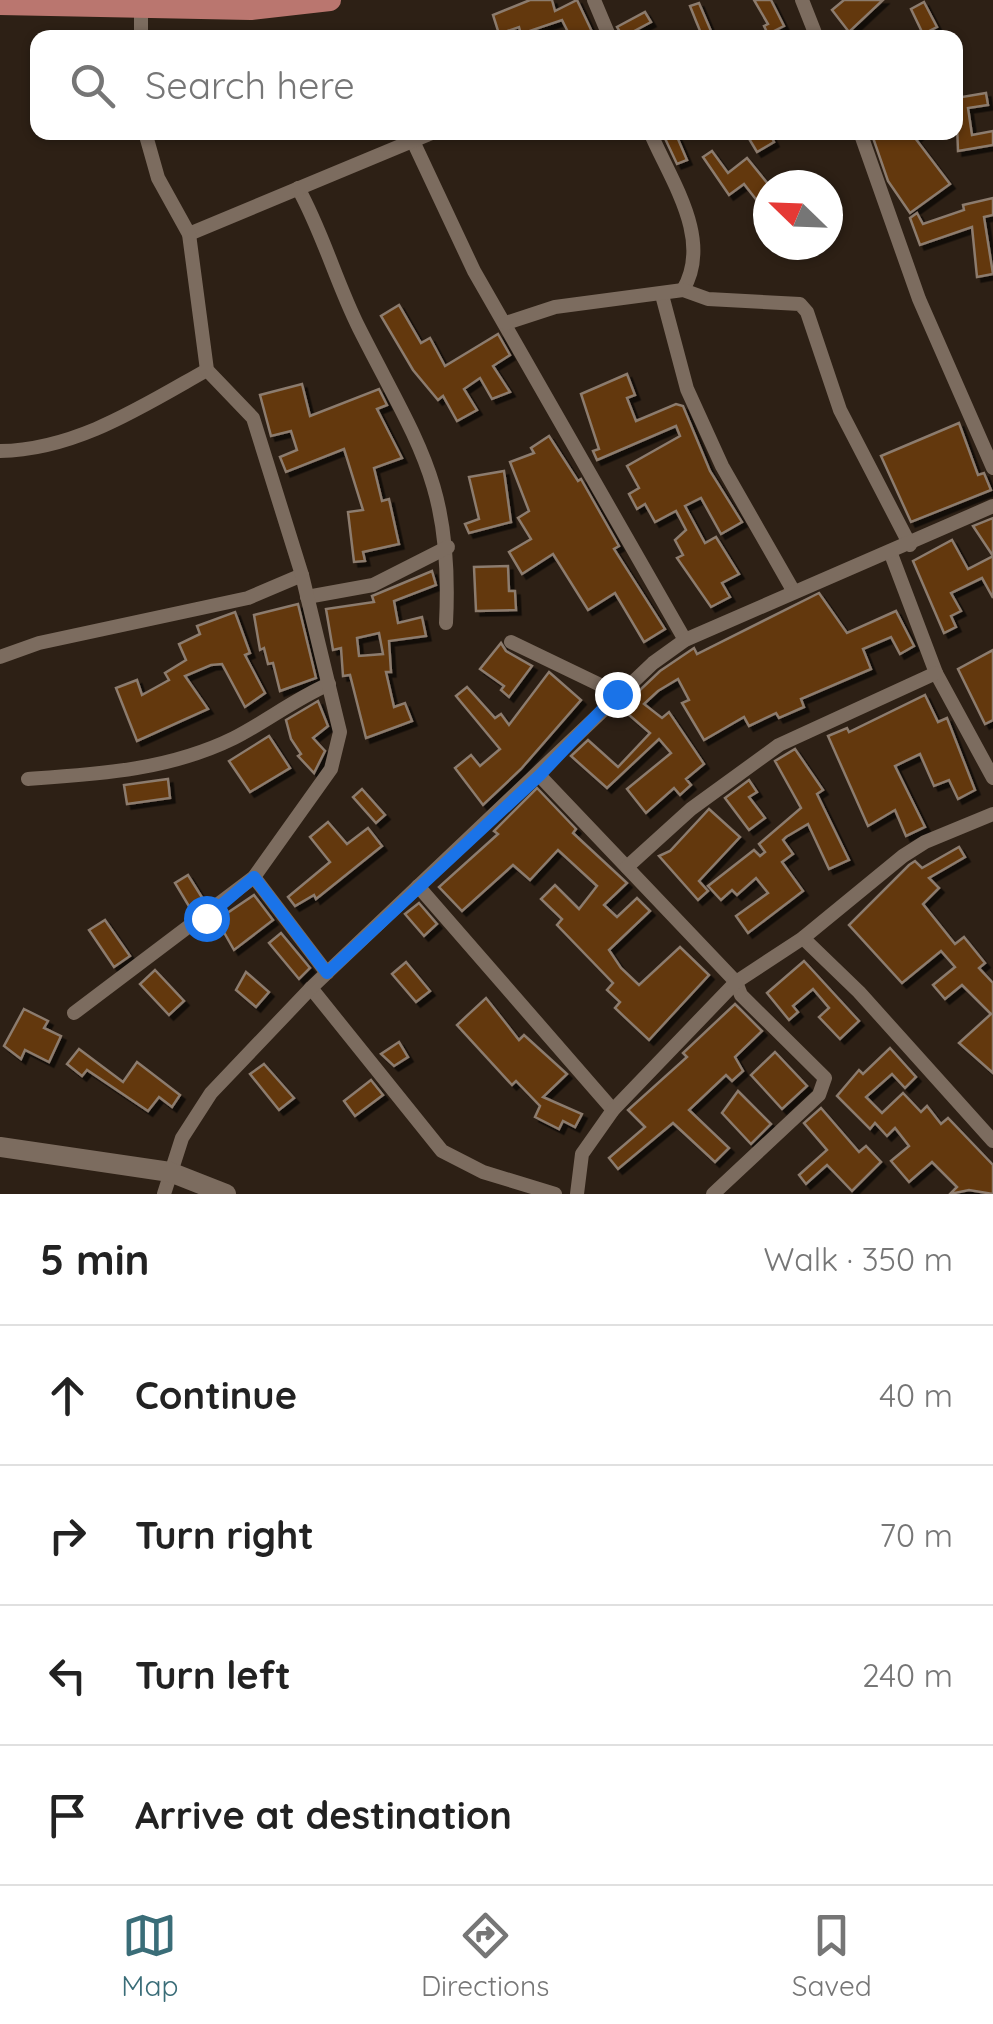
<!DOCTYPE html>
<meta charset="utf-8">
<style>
body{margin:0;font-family:Quicksand,sans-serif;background:#f6f6f6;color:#222}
.compass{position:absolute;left:753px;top:170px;width:90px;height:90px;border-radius:50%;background:#fff;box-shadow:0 2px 8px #0004;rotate:293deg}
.stop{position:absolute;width:30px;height:30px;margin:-22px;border:8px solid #1a73e8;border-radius:50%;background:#fff}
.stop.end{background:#1a73e8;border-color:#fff;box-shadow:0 2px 10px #0008}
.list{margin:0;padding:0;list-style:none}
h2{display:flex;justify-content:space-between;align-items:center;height:130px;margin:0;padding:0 40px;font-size:42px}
h2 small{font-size:32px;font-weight:400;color:#767676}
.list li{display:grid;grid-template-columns:65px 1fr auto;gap:30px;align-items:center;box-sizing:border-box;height:140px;padding:0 40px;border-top:2px solid #e0e0e0}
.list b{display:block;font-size:38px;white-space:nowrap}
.list em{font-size:32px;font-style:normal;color:#767676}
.icon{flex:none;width:55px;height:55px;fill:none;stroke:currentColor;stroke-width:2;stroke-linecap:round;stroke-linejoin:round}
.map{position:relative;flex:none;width:993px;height:1194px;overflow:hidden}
.search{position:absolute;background:#fff;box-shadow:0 2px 8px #0004;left:30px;right:30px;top:30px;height:110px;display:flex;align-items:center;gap:25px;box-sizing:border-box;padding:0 35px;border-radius:20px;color:#767676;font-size:38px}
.sheet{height:690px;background:#fff}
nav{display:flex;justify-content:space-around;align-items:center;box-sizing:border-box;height:140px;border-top:2px solid #e0e0e0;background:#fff;font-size:28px;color:#767676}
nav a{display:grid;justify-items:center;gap:5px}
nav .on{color:#3a6d78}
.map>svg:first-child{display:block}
.building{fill:#64380b;stroke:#8c7b6e;stroke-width:2.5;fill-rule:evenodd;filter:url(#shadow)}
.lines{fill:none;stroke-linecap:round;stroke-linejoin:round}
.street{stroke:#7c6c5f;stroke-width:14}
.secondary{stroke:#7c6c5f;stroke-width:20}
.primary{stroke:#ba766f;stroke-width:22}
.route{stroke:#1a73e8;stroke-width:12}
</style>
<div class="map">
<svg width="993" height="1194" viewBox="0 0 993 1194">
<defs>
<filter id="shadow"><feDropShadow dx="4.5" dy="4.5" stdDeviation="0" flood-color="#0009"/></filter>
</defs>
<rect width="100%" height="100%" fill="#2d2015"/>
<!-- building -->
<g class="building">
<path d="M 530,0 L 552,0 L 555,11 L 577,0 L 595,38 L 571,38 L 562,20 L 521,34 L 519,27 L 499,34 L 493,15 Z"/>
<path d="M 754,0 L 771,0 L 784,26 L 768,34 L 764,26 L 768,24 Z"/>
<path d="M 844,0 L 883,0 L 849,32 L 832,10 Z"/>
<path d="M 924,2 L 937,27 L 923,34 L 911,9 Z"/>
<path d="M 699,3 L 714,38 L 703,38 L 696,21 L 690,6 Z"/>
<path d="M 645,12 L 651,22 L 623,37 L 617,27 Z"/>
<path d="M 986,93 L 988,105 L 968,108 L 972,135 L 993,131 L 993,145 L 958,151 L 956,98 Z"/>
<path d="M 662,132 L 675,132 L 687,160 L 677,164 Z"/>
<path d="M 745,132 L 769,132 L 774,142 L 757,152 Z"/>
<path d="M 871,132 L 922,132 L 915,138 L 950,184 L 910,213 L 888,181 Z"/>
<path d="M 712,151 L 728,173 L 747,158 L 768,184 L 768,193 L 758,202 L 744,184 L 729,195 L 703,157 Z"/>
<path d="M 993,198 L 993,215 L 984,217 L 993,274 L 977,277 L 972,227 L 920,245 L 910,218 L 917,213 L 923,224 L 964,210 L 963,205 Z"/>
<path d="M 399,305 L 421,343 L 430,338 L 445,366 L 498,334 L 510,355 L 493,366 L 510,392 L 492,399 L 480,378 L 464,389 L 477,410 L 457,421 L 443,396 L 438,400 L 413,370 L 381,316 Z"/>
<path d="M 627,374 L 635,395 L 627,398 L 636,421 L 676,404 L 683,406 L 710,471 L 742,522 L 721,534 L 701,498 L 685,506 L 705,543 L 716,537 L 739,574 L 722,583 L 730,597 L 711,607 L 677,558 L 683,555 L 675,540 L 686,530 L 676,511 L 655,522 L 645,504 L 637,509 L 629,494 L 639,488 L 627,466 L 680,436 L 676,426 L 597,460 L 593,451 L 599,449 L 581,394 Z"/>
<path d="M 302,384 L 310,416 L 379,389 L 387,405 L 377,409 L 402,458 L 374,468 L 382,501 L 389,499 L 399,544 L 363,552 L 365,561 L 354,562 L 348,512 L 363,510 L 344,449 L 286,472 L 280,457 L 297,450 L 291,431 L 271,436 L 260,395 Z"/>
<path d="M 959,423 L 978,475 L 984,473 L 991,490 L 911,522 L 881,456 Z"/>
<path d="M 549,436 L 578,481 L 581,479 L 619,546 L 614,549 L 665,629 L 644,642 L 615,593 L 588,610 L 553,554 L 522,574 L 509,552 L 531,539 L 518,518 L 529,511 L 510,462 L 534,453 L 531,448 Z"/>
<path d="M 504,471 L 511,522 L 469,533 L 465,524 L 479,519 L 469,477 Z"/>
<path d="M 993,518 L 993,598 L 982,578 L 951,593 L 961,611 L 951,616 L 956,627 L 944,633 L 913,561 L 952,540 L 968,569 L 993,556 L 973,526 Z"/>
<path d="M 508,566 L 509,591 L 515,591 L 516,610 L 476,611 L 474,567 Z"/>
<path d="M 432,571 L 436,585 L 394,601 L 398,623 L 422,617 L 426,636 L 389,641 L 391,672 L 386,672 L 394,707 L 405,703 L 412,721 L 366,738 L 350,675 L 343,676 L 341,648 L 333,650 L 326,609 L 374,602 L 372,596 ZM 379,633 L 383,654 L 359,656 L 357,638 Z"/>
<path d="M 819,593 L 847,633 L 896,611 L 914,646 L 900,654 L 891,637 L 863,649 L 871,669 L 801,699 L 804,707 L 779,718 L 776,713 L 749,726 L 744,717 L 704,740 L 682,703 L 689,700 L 678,679 L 658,691 L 644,704 L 662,718 L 669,712 L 704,764 L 686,779 L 691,785 L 680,795 L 674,788 L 646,813 L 627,789 L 671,753 L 659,739 L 607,788 L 571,756 L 588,740 L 618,767 L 650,733 L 621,708 L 660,671 L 694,648 L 697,654 Z"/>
<path d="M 298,604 L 316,678 L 280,691 L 273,663 L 268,664 L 264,648 L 260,650 L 254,615 Z"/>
<path d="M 235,612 L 250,653 L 245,655 L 265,693 L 245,707 L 222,664 L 211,665 L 185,676 L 208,709 L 137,741 L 116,688 L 137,680 L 142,695 L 169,680 L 165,673 L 186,660 L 179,644 L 200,634 L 197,626 Z"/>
<path d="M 501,643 L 506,651 L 532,666 L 509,697 L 501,690 L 504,686 L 480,669 Z"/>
<path d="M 993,650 L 993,720 L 985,724 L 958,669 Z"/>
<path d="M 549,672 L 581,700 L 521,769 L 483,805 L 455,768 L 471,755 L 480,766 L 500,749 L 456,696 L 467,687 L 495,718 L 501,714 L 509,725 Z"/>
<path d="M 925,695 L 938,722 L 947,718 L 975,790 L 958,799 L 949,780 L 934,786 L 920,754 L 895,766 L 925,827 L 906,836 L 895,810 L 868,826 L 828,736 L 847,728 L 849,732 Z"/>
<path d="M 318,701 L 328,726 L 313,738 L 325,751 L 314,773 L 298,756 L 301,754 L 291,739 L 286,720 Z"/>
<path d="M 269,736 L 290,768 L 250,792 L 229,761 Z"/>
<path d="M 795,749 L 823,790 L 817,794 L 849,860 L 829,869 L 808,824 L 786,837 L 783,840 L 793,854 L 782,862 L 803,891 L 748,933 L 736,916 L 768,893 L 756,878 L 737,895 L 732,890 L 721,900 L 708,886 L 754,850 L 760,856 L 765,852 L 759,844 L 801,808 L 775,761 Z"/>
<path d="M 168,779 L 170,798 L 127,804 L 124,785 Z"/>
<path d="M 749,780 L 757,792 L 749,797 L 765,818 L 749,830 L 725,798 Z"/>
<path d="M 537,788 L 576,829 L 573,833 L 627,883 L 604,905 L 617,917 L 637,898 L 650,911 L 609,950 L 621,968 L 639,985 L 680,947 L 709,975 L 649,1040 L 615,1008 L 620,1002 L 607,990 L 613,983 L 557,925 L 562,919 L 541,899 L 555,885 L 579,909 L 597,886 L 558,850 L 530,880 L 513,865 L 462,911 L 439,887 L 498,834 L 494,831 Z"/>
<path d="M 362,789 L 385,815 L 376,823 L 353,797 Z"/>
<path d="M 709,809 L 740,837 L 699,881 L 708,891 L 698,900 L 659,856 L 670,851 Z"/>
<path d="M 328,822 L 347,844 L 368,828 L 382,846 L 316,899 L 314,895 L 295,906 L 288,897 L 330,862 L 310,837 Z"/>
<path d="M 959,847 L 965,857 L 929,878 L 939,888 L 923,904 L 955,944 L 964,937 L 985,963 L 979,968 L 993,983 L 993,1073 L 959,1043 L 991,1014 L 962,985 L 945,999 L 933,985 L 955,967 L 941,951 L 902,983 L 849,925 L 909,865 L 915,861 L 922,868 Z"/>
<path d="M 188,875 L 203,899 L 190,908 L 175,883 Z"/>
<path d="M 254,895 L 273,920 L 234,950 L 217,920 Z"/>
<path d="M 419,903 L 437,924 L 424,936 L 405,914 Z"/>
<path d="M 105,920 L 130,956 L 114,967 L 89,930 Z"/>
<path d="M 281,933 L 310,968 L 299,979 L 269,943 Z"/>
<path d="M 804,961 L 859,1021 L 840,1039 L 819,1017 L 829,1008 L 813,989 L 793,1006 L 798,1012 L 789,1020 L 767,993 Z"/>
<path d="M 406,962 L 430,991 L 416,1002 L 392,974 Z"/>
<path d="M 155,970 L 184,1001 L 169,1015 L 140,984 Z"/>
<path d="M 246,972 L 269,992 L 256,1007 L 236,990 Z"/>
<path d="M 486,998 L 519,1040 L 524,1035 L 567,1074 L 543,1097 L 582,1114 L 575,1127 L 563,1121 L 559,1129 L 535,1117 L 540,1106 L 516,1081 L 512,1085 L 457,1025 Z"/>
<path d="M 735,1004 L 762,1031 L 735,1057 L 743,1071 L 732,1081 L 726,1075 L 689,1110 L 729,1148 L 715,1162 L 673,1123 L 618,1169 L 609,1158 L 645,1127 L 628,1110 L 687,1057 L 683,1053 Z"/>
<path d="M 24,1009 L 48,1021 L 44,1028 L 61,1036 L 49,1062 L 25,1050 L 21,1059 L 4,1046 Z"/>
<path d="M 399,1042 L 408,1057 L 394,1066 L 381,1054 Z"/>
<path d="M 890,1048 L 916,1077 L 905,1088 L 892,1074 L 866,1097 L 882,1113 L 903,1093 L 921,1112 L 927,1106 L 941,1124 L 948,1118 L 993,1165 L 993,1194 L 969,1190 L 950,1194 L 957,1187 L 932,1162 L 909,1182 L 891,1161 L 909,1146 L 895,1128 L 887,1136 L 875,1123 L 870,1129 L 837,1096 L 859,1070 L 863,1074 Z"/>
<path d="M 79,1049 L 123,1082 L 137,1062 L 180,1095 L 172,1107 L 159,1097 L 148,1111 L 87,1070 L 82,1076 L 67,1064 Z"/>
<path d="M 775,1052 L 807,1086 L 782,1109 L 751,1075 Z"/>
<path d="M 264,1064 L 294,1098 L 279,1110 L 250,1074 Z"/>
<path d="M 371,1080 L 383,1095 L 355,1116 L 344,1101 Z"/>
<path d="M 738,1091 L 771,1124 L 751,1144 L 722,1113 Z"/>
<path d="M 821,1108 L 859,1152 L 866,1146 L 881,1162 L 852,1191 L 827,1165 L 806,1184 L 799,1175 L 827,1150 L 804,1123 Z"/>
</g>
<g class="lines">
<!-- street -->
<g class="street">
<path d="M 594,0 L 610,38"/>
<path d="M 802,0 L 817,38"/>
<path d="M 141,9 L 141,38"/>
<path d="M 650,132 C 671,181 713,239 683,290"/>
<path d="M 860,132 L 919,299 L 993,468"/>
<path d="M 412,139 L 474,271 L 685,640"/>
<path d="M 298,188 C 323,233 336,282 359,328 C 418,445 453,485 446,623"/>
<path d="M 189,234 L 434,132"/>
<path d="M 662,295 L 687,389 L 722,466 L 794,592"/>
<path d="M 506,323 L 555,307 L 683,290 L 708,299 L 800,304 L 807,312 L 840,410 L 910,545"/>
<path d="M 0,451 C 76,450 143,406 207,370"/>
<path d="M 891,554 L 936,673 L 993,778"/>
<path d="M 307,597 L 373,585 L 448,547"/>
<path d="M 511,642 L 617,693"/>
<path d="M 0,657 L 39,643 L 248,598 L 302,575"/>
<path d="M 539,775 L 736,982 L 741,995 L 825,1078 L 819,1095 L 713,1194"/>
<path d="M 28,779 C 100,774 169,770 234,738 C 267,721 295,699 329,684"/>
<path d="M 627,867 L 691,809 L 779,745 L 936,673"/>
<path d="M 254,877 L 327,973"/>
<path d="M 418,886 L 613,1110"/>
<path d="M 803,938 L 859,992 L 993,1141"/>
<path d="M 311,988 L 442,1151 L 483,1172 L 555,1194"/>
<path d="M 74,1013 L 254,877 L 331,769 L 340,732 L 302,575 L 253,418 L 207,370 L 189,234 L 158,178 L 145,132"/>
<path d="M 164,1194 L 182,1138 L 211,1093 L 311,988 L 653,663 L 685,640 L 993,506"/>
<path d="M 577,1194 L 582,1154 L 613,1110 L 736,982 L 803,938 L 903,856 L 925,842 L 993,814"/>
</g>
<!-- secondary -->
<path class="secondary" d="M 0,1147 L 170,1172 L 226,1194"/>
<!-- primary -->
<path class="primary" d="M 0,4 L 251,9 L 330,0"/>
</g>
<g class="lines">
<!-- route -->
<path class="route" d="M 206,918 L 254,877 L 327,973 L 540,775 L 617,694"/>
</g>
</svg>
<svg class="compass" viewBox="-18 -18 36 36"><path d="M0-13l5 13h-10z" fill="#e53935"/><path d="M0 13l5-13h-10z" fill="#767676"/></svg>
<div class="stop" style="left:206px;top:918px"></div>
<div class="stop end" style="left:617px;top:694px"></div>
<div class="search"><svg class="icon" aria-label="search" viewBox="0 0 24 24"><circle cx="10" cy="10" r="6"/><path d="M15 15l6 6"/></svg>Search here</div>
</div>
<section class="sheet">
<h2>5 min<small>Walk · 350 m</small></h2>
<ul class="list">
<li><svg class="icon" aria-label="ahead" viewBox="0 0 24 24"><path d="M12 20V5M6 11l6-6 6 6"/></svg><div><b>Continue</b></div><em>40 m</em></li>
<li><svg class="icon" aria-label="right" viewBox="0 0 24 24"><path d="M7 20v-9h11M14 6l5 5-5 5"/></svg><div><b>Turn right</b></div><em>70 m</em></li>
<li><svg class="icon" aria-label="left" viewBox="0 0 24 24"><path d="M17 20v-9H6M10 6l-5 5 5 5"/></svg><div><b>Turn left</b></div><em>240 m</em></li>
<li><svg class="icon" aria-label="arrive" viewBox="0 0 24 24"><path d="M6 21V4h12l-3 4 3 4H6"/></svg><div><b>Arrive at destination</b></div></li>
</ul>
</section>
<nav>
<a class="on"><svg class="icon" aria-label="map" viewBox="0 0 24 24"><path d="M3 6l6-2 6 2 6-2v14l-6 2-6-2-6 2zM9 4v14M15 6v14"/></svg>Map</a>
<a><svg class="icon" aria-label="directions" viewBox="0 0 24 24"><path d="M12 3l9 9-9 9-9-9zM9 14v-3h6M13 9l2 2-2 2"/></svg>Directions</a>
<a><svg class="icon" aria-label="saved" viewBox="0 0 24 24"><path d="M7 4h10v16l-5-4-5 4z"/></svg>Saved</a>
</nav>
